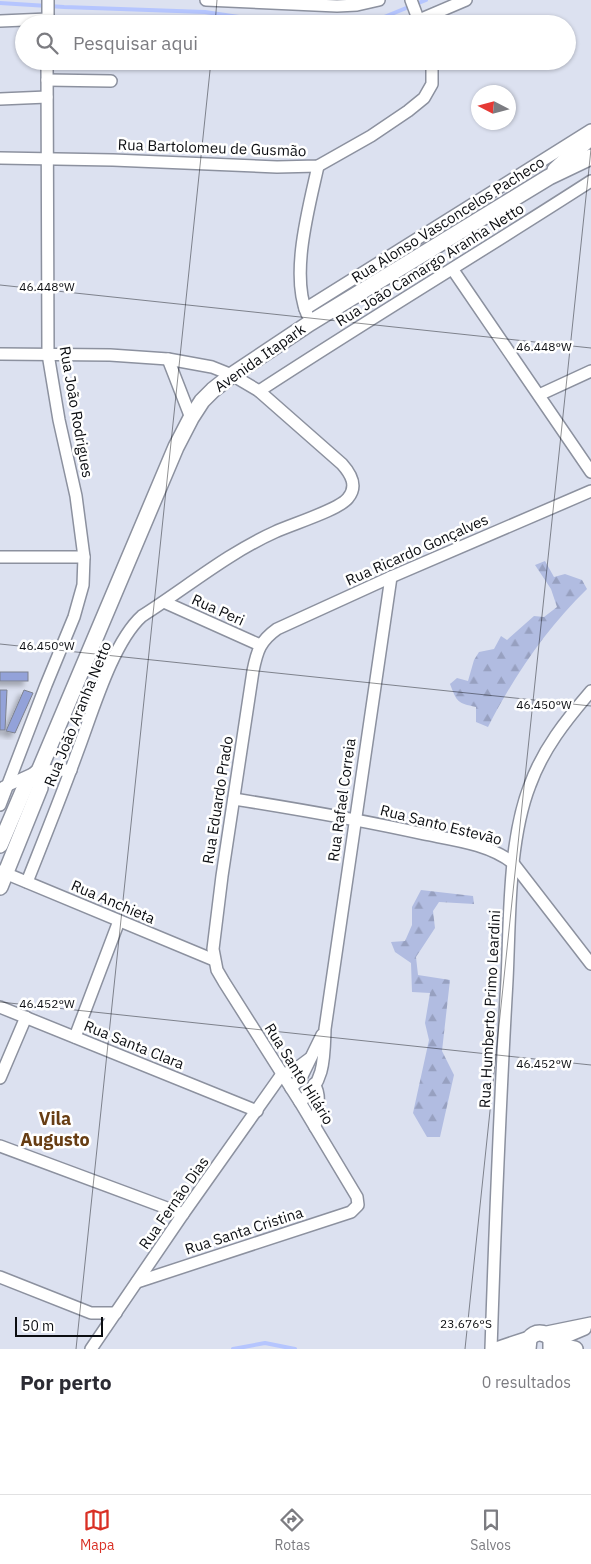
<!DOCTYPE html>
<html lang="pt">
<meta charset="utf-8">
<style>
body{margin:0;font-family:"IBM Plex Sans",sans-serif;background:#f7f7f7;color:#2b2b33}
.compass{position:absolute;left:471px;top:85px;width:45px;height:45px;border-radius:50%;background:#fff;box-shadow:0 1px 4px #0004;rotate:276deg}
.scale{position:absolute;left:15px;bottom:12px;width:88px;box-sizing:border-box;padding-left:5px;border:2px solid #0b0d11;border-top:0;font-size:14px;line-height:18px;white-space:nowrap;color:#0b0d11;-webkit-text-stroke:4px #fff;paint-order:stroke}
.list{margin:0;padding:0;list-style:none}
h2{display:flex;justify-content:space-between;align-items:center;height:65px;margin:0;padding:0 20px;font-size:21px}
h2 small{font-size:16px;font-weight:400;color:#7c7c81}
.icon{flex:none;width:28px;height:28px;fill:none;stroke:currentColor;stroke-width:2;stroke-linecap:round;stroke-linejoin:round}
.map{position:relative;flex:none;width:591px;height:1349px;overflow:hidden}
.search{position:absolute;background:#fff;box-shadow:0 1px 4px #0004;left:15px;right:15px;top:15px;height:55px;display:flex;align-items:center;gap:12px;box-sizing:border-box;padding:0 18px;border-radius:28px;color:#7c7c81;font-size:19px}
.sheet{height:145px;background:#fff}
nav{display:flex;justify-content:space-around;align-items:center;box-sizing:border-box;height:70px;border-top:1px solid #e1e1e2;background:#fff;font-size:14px;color:#7c7c81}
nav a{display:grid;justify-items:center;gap:2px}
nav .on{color:#d93025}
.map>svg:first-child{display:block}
.forest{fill:url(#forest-firs)}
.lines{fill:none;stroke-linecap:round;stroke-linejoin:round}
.stream{stroke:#b5c5fe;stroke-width:4}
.building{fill:#93a2d9;stroke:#7c818f;filter:url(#shadow)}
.minor-casing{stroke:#8c919f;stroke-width:14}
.major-casing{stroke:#8c919f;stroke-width:18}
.minor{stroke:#fff;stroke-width:11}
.major{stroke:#fff;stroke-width:15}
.ticks{fill:none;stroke:#0b0d11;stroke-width:1;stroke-opacity:0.45}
.labels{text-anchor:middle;stroke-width:5;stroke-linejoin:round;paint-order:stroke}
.street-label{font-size:15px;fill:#0b0d11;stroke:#fff}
.quarter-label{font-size:18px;font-weight:bold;fill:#673d13;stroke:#fff}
.ticks-label{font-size:12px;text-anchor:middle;fill:#0b0d11;stroke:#fff;stroke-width:5;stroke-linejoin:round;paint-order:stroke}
</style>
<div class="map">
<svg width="591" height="1349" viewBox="0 0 591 1349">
<defs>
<pattern id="forest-firs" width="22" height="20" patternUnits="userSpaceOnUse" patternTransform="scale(1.25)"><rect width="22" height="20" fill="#b1bce1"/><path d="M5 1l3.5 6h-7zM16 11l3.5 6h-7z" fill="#97a0c0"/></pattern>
<filter id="shadow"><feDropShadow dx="-4.5" dy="4.5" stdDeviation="2.5" flood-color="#0004"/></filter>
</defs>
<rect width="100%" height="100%" fill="#dce1f0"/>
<!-- forest -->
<g class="forest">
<path d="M 545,561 L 554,577 L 565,574 L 582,580 L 587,589 C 546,629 514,676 488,727 L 476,722 L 476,707 C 457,703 457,702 450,684 L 457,678 L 468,681 L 474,660 L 479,652 L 494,649 L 501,636 L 507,640 L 534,616 L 544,617 L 557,607 L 551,589 L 535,565 Z"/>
<path d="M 421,890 L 473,896 L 474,904 L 439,902 L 433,911 L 435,928 L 416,957 L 418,975 L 450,980 L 442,1051 L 454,1075 L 440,1137 L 427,1137 L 413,1113 L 429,1040 L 425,1023 L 430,993 L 412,992 L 411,963 L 395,952 L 391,942 L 405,941 L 412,925 L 412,907 Z"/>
</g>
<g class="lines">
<!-- stream -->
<g class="stream">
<path d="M 0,3 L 64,7 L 205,12 L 287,24"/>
<path d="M 367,24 L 426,0"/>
<path d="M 233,1349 L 265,1343 L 295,1349"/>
</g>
</g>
<!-- building -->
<g class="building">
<rect x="0" y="672" width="28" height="9"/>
<path d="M 0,690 L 7,690 L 5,730 L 0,730 Z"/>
<path d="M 24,690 L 33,693 L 15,733 L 6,731 Z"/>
</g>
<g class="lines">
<defs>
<g id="minor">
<path d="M 206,0 L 337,6 L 357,5 L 379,0"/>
<path d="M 411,0 L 420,24"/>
<path d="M 419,20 L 466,0"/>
<path d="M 0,21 L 48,19"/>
<path d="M 48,24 L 48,0"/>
<path d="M 47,80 L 111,81"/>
<path d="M 0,99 L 47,97"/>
<path d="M 0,158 L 113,160 L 277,167 L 318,166 L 371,136 L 408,111 L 424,98 L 432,84 L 432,61"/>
<path d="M 453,270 L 591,472"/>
<path d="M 305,309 L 591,130"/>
<path d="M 307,314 C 290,274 309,207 318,166"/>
<path d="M 0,354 L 110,355 L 168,359 L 212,367 L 232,375 L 259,391 L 342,464 C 351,474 358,486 348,498 C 339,510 292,524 275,532 C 228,553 186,588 142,616 C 112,643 92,714 77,753 C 61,797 44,839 27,882"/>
<path d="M 168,359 L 191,418"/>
<path d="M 259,391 C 369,319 481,252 591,181"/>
<path d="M 539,395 L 591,371"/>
<path d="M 0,557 L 84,557"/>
<path d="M 164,602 L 260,645"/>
<path d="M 4,787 L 39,771 L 71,770"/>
<path d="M 234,799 C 297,809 361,820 424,834 C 454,840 489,844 513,863 L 591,964"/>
<path d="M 0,805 L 46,685 L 74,617 L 83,585 L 84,557 L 76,496 L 59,420 L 48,354 L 47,61"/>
<path d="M 0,871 L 214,960"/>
<path d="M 0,1007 L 257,1111"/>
<path d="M 75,1037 L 119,921"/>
<path d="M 282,1074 L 293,1071 L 309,1059"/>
<path d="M 0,1078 L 26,1017"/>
<path d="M 314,1084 C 322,1096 317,1113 315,1127"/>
<path d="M 291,1088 L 301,1078 L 322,1035"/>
<path d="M 300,1102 C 325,1083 324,1058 325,1029 L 391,577"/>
<path d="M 0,1146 L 183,1214"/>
<path d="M 0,1277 L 91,1313 L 116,1313"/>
<path d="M 137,1282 L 351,1212 L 358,1205 L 357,1197 L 300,1102 L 224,982 L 217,970 L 213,949 L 222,876 L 253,671 C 257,651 260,641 277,629 L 391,577 L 591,491"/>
<path d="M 542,1333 L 591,1323"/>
<path d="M 552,1343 L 585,1329"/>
<path d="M 91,1349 L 183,1214 L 282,1074"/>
<path d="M 491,1349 C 495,1226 500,1103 507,980 C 510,920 508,841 530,785 C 543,749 566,720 591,691"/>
</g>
<g id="major">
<path d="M 555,170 L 591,137"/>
<path d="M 0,845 L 27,782 L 39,771 L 176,447 L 191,418 L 202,401 L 213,390 L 232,375 L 310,323 L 549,177 L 591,157"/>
<path d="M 0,887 L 40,788 L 39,771"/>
<path d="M 552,1344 L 575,1349"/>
<path d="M 499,1349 L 529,1339"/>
<path d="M 528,1349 L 529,1339 C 535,1331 544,1331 551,1339 L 551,1349"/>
</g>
</defs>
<!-- minor casing -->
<use href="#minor" class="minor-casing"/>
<!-- major casing -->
<use href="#major" class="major-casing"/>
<!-- minor -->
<use href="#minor" class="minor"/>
<!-- major -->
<use href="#major" class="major"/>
</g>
<!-- ticks -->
<path class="ticks" d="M 215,24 L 217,0M 0,285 L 591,348M 0,644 L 591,706M 0,1002 L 591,1065M 76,1349 L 211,61M 465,1349 L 591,149"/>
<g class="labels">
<!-- street labels -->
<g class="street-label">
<text transform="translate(212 148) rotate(2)" y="5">Rua Bartolomeu de Gusmão</text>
<text transform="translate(448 220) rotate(-32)" y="5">Rua Alonso Vasconcelos Pacheco</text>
<text transform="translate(430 265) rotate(-32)" y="5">Rua João Camargo Aranha Netto</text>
<text transform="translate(260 358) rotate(-35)" y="5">Avenida Itapark</text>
<text transform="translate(76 412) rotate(80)" y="5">Rua João Rodrigues</text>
<text transform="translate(417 550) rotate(-24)" y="5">Rua Ricardo Gonçalves</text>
<text transform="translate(218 610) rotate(24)" y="5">Rua Peri</text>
<text transform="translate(78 714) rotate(-68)" y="5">Rua João Aranha Netto</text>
<text transform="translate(218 800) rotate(-81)" y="5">Rua Eduardo Prado</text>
<text transform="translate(342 800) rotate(-82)" y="5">Rua Rafael Correia</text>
<text transform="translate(441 825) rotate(14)" y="5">Rua Santo Estevão</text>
<text transform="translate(113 902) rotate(23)" y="5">Rua Anchieta</text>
<text transform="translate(490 1009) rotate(-87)" y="5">Rua Humberto Primo Leardini</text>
<text transform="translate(134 1045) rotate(22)" y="5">Rua Santa Clara</text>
<text transform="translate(299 1074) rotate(58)" y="5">Rua Santo Hilário</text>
<text transform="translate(174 1203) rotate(-55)" y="5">Rua Fernão Dias</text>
<text transform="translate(244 1231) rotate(-18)" y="5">Rua Santa Cristina</text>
</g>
<!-- quarter labels -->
<g class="quarter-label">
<text x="55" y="1125">Vila<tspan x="55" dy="21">Augusto</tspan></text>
</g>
</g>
<g class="ticks-label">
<text x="47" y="291">46.448°W</text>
<text x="544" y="351">46.448°W</text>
<text x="47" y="650">46.450°W</text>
<text x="544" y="709">46.450°W</text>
<text x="47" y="1008">46.452°W</text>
<text x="544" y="1068">46.452°W</text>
<text x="466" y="1328">23.676°S</text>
</g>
</svg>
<svg class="compass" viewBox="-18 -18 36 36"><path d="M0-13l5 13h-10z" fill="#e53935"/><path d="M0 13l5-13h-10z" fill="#7c7c81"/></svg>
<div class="scale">50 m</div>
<div class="search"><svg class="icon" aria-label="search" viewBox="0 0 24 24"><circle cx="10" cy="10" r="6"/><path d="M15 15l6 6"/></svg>Pesquisar aqui</div>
</div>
<section class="sheet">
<h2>Por perto<small>0 resultados</small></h2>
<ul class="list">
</ul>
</section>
<nav>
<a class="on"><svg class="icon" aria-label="map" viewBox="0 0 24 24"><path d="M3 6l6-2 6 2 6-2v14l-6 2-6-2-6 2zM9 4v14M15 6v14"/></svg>Mapa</a>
<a><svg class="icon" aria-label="directions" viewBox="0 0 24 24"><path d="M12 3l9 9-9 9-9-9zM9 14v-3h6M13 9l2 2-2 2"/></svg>Rotas</a>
<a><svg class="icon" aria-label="saved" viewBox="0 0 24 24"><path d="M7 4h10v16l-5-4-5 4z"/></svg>Salvos</a>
</nav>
